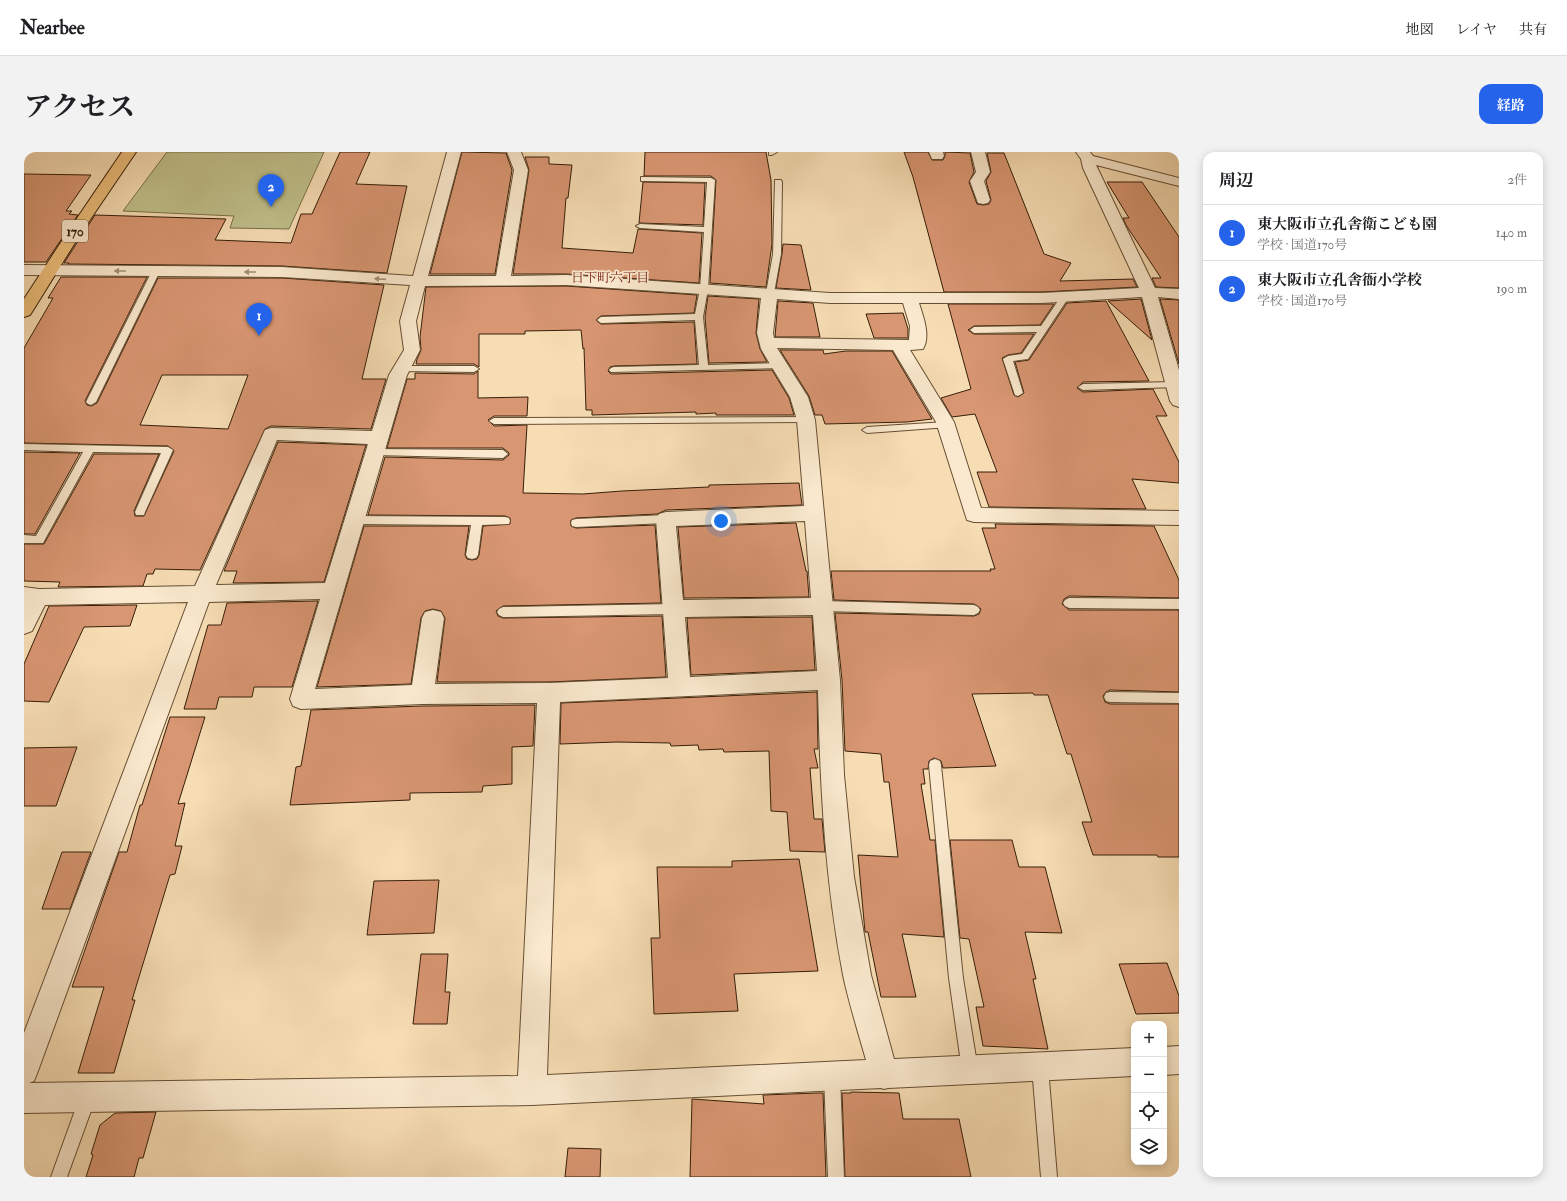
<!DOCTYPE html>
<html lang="ja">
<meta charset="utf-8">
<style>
body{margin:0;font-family:"IM FELL Double Pica","Noto Serif JP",serif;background:#f2f2f2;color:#202124}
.controls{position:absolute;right:12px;bottom:12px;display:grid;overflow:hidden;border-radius:8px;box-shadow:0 2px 10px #0003}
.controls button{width:36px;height:36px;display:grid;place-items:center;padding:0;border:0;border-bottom:1px solid #e0e0e0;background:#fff;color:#202124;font:20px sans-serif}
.you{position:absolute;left:697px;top:369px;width:14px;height:14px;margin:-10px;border:3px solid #fff;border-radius:50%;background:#1a73e8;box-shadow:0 0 0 6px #1a73e833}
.badge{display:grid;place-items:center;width:26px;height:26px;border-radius:50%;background:#2563eb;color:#fff;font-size:13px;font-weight:700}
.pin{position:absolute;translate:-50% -33px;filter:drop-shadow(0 1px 2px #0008)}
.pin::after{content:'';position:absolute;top:21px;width:14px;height:12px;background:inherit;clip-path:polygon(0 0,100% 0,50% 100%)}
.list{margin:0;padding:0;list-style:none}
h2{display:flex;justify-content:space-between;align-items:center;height:52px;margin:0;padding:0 16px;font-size:17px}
h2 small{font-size:13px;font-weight:400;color:#757577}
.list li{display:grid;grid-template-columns:26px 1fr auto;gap:12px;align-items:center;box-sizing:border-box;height:56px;padding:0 16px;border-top:1px solid #e0e0e0}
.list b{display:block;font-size:15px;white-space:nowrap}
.list p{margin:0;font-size:13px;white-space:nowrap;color:#757577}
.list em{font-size:13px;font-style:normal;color:#757577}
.icon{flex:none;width:22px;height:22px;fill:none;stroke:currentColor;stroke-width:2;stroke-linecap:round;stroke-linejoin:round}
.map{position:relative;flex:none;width:1155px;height:1025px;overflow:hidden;border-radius:12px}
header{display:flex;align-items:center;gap:24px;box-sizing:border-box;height:56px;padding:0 20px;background:#fff;border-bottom:1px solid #e0e0e0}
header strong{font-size:19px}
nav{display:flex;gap:22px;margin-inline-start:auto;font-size:14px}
.intro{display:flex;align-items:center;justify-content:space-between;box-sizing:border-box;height:96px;padding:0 24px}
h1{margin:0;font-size:28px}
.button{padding:10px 18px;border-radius:12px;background:#2563eb;color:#fff;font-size:14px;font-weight:700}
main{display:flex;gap:24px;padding:0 24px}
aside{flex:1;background:#fff;border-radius:12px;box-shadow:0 2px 10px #0003}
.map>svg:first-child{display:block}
.green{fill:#c0c08b;stroke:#7b6f4a}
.building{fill:#d89672;stroke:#361e08;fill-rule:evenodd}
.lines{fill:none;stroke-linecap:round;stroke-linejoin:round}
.lane-casing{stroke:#664e33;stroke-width:2}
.street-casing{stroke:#664e33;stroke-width:2}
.highway-casing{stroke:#361e08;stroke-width:2}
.lane{fill:#fae9ce;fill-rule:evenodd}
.street{fill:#fae9ce;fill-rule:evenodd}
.highway{fill:#ecbe7a;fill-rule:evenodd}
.oneway{fill:#a28e75}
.labels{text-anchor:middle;stroke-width:3.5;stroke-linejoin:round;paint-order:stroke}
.shield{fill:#fae9ce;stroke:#715b43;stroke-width:1}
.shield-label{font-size:13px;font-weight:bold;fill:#361e08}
.far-neighbourhood-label{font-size:13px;fill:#7a1f14;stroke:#fae9ce}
</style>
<header>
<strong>Nearbee</strong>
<nav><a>地図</a><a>レイヤ</a><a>共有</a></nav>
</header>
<div class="intro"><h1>アクセス</h1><a class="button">経路</a></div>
<main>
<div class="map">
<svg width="1155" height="1025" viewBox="0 0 1155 1025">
<rect width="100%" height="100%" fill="#f7ddb4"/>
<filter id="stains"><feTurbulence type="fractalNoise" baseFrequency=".005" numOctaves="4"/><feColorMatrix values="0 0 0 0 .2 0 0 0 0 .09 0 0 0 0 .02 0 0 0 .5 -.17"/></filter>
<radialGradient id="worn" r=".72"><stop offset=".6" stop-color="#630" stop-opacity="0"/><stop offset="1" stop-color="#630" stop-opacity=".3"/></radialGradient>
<!-- green -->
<path class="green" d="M 143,0 L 300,0 L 265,77 L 206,76 L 210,64 L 99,59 Z"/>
<!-- building -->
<g class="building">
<path d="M 316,0 L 346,0 L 332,32 L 383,34 L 363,121 L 258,114 L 44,112 L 45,111 L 40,111 L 71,63 L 202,67 L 191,88 L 267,91 L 277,62 L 288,62 Z"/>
<path d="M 438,0 L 482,1 L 488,18 L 471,122 L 406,122 Z"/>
<path d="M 621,0 L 742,0 L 747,28 L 748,92 L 742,135 L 686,131 L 692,28 L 687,24 L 620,24 Z"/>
<path d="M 880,0 L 904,0 L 908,8 L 919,8 L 921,4 L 921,0 L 946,1 L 950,20 L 945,30 L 953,52 L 959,53 L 965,52 L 967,48 L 962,29 L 967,20 L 963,1 L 980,1 L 1020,102 L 1047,111 L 1036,129 L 1109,127 L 1113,135 L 1018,140 L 920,140 L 889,25 Z"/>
<path d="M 501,5 L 525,5 L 525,12 L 548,13 L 544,46 L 542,46 L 538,96 L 609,101 L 614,77 L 678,81 L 675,131 L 542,122 L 489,122 L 505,18 Z"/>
<path d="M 0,22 L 67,23 L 42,59 L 48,59 L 45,62 L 54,63 L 22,110 L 0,110 Z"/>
<path d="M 619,30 L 681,31 L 679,73 L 615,71 Z"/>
<path d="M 1083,30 L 1118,30 L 1155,85 L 1155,136 L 1132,135 L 1128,126 L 1137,126 L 1102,73 L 1099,66 L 1105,66 Z"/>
<path d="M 759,92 L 777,93 L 787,138 L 752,136 L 758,102 Z"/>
<path d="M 37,125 L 123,125 L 61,249 L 63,253 L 67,254 L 73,251 L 134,126 L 258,126 L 360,133 L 338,227 L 362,227 L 347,277 L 247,274 L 241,277 L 176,418 L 131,417 L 129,422 L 123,422 L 119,434 L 34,435 L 36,430 L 0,429 L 0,392 L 20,392 L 70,302 L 135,302 L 110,359 L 111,364 L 120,364 L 150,299 L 144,294 L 0,291 L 0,196 L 29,146 L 24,146 ZM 138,223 L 224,223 L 204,277 L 116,273 Z"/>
<path d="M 542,134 L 673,143 L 670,161 L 577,164 L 572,168 L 577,172 L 670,170 L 673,212 L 590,214 L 586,215 L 584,219 L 587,222 L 748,218 L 765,246 L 770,263 L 692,263 L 692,261 L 672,262 L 672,260 L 568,263 L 568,258 L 562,258 L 560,196 L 559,197 L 557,178 L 501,179 L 501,182 L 455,182 L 455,215 L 450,212 L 392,212 L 393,207 L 397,198 L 396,185 L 402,135 Z"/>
<path d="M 684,144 L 735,147 L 732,181 L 736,197 L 743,210 L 685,211 L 681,165 Z"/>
<path d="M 1117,147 L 1128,188 L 1084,149 Z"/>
<path d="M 1136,147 L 1155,148 L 1155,212 Z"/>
<path d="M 754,149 L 789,151 L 796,185 L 751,185 Z"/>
<path d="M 1082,149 L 1125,229 L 1059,230 L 1053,236 L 1059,240 L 1129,237 L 1143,264 L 1132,264 L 1155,310 L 1155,331 L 1108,327 L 1122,357 L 965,355 L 953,320 L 973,320 L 951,262 L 928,265 L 917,246 L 947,237 L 924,152 L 1030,152 L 1016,173 L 950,174 L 944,178 L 950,182 L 1010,182 L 997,201 L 984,203 L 978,206 L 990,243 L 994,245 L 1000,241 L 991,210 L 1005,208 L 1043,151 Z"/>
<path d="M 879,161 L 884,177 L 884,186 L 850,186 L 842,162 Z"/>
<path d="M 756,198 L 799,198 L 800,202 L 822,199 L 868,199 L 908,267 L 883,270 L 801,272 L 798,263 L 791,263 L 785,244 Z"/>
<path d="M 454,219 L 454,246 L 504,245 L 503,264 L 470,264 L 464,268 L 470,274 L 503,273 L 499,341 L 559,342 L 598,339 L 685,335 L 685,333 L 775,331 L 778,353 L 642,358 L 633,362 L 552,366 L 547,368 L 547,374 L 552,376 L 631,373 L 637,451 L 479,454 L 472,459 L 474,464 L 479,466 L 638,464 L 642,525 L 525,530 L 413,530 L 421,466 L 417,459 L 409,457 L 401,459 L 397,466 L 387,532 L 293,535 L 340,374 L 445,374 L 441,403 L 443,407 L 448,408 L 453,407 L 455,403 L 459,374 L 486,372 L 486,366 L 481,364 L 344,363 L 361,305 L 479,308 L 485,303 L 485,301 L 479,296 L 363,296 L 383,227 L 391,227 L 391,221 L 450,222 Z"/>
<path d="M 254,290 L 342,293 L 300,430 L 209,431 L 213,419 L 200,419 Z"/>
<path d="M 0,300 L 56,301 L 11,382 L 0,382 Z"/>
<path d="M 772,371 L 782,419 L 783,419 L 785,445 L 660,446 L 654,375 Z"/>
<path d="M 971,372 L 1130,374 L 1155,428 L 1155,446 L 1045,444 L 1040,447 L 1038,452 L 1045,458 L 1155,458 L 1155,540 L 1086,538 L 1082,540 L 1079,544 L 1081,550 L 1086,552 L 1155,552 L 1155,705 L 1134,705 L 1133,703 L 1069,703 L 1058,670 L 1068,670 L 1047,602 L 1043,602 L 1024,543 L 1010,543 L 1009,541 L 948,542 L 972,614 L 919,616 L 917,609 L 910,606 L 905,609 L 904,617 L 899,617 L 901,632 L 897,632 L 906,688 L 911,688 L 920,785 L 878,782 L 892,845 L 857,845 L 844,780 L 841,780 L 834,703 L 874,705 L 865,630 L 860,630 L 857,602 L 821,599 L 818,528 L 811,461 L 950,464 L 955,462 L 957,457 L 950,452 L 810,448 L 807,419 L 967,419 L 966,417 L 971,417 L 958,376 L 972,376 Z"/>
<path d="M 294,449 L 268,535 L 230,535 L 228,545 L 195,545 L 192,557 L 160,557 L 184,473 L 197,473 L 203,451 Z"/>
<path d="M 113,453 L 106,474 L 60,475 L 25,550 L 0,549 L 0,512 L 25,454 Z"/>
<path d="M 788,465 L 791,518 L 667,523 L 663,466 Z"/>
<path d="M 793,540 L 794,597 L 790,597 L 794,616 L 786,616 L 790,667 L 798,667 L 801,700 L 766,699 L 763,660 L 747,659 L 745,599 L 700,600 L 699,597 L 675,598 L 674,593 L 647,594 L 646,591 L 593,590 L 536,592 L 537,551 Z"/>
<path d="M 511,553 L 509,594 L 488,595 L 488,632 L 459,634 L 458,640 L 386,641 L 386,648 L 266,653 L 272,615 L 277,614 L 287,558 L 398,554 Z"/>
<path d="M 146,565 L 181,565 L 154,652 L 161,651 L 151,694 L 158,694 L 151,722 L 146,723 L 108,848 L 111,848 L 90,921 L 54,921 L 80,835 L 48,835 L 95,700 L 103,700 L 116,653 L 118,653 Z"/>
<path d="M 53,595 L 32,654 L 0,654 L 0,596 Z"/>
<path d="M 926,688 L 988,688 L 995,715 L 1021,715 L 1038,781 L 1001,780 L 1012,827 L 1009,827 L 1024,897 L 959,894 L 952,855 L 960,855 L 945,787 L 936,786 Z"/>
<path d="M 38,700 L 67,700 L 46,757 L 18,757 Z"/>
<path d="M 775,707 L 794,819 L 710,822 L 714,859 L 630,862 L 627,786 L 636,786 L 633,715 L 708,715 L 708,709 Z"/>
<path d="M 415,728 L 410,781 L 343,783 L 350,729 Z"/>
<path d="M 397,802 L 424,802 L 421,840 L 426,840 L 423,872 L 389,872 Z"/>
<path d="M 1143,811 L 1155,844 L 1155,861 L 1112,862 L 1095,812 Z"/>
<path d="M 827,940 L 875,941 L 879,967 L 935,967 L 947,1025 L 821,1025 L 818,941 L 827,941 Z"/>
<path d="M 794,941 L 799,941 L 802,1025 L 666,1025 L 668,947 L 740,952 L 739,943 Z"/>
<path d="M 132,960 L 119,1006 L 115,1006 L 110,1025 L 62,1025 L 69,1003 L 67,1002 L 76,973 L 91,961 Z"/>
<path d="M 544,996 L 577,997 L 576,1025 L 541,1025 Z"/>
</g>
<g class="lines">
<defs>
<g id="lane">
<path d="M 745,0 L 753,0 L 748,3 L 745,3 Z"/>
<path d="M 617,25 L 687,26 L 691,28 L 684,137 L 679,165 L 684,213 L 756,211 L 759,212 L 761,214 L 759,216 L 587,220 L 585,218 L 587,216 L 590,215 L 675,213 L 671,168 L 577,171 L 573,168 L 577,165 L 671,162 L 676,137 L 680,80 L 616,76 L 612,74 L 616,72 L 680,75 L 683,30 L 620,29 L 617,29 Z"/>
<path d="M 751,28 L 757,28 L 758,30 L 757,102 L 750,141 L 746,144 L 742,141 L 749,102 Z"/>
<path d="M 132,116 L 136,119 L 72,250 L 67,253 L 64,252 L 62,250 L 128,119 Z"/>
<path d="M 1041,142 L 1045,145 L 1004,207 L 989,209 L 999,241 L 994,244 L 991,243 L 979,207 L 984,204 L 998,202 L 1013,180 L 950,181 L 946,178 L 950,175 L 1017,174 L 1038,143 Z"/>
<path d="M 378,214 L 450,214 L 455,217 L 450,220 L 375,219 L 373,217 L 375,215 Z"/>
<path d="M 1151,230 L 1154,231 L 1154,235 L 1059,238 L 1054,235 L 1059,232 Z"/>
<path d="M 782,265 L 787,268 L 785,270 L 470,272 L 465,269 L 470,266 Z"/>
<path d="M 922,270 L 925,271 L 927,273 L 925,275 L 843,281 L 838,278 L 843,275 Z"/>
<path d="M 0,292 L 144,295 L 149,298 L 121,360 L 120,363 L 112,363 L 111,360 L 137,301 L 69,300 L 19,391 L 0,391 L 0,383 L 12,384 L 59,300 L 0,298 Z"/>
<path d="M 350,297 L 479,298 L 484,302 L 479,306 L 350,303 L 345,300 Z"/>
<path d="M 642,363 L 646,364 L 647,367 L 646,370 L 642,371 L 552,375 L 548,374 L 547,371 L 548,368 L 552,367 Z"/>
<path d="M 330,364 L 481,365 L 485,366 L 486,369 L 485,372 L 458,373 L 454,403 L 452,406 L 448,407 L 444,406 L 442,403 L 447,373 L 330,372 L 326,371 L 325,368 L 326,365 Z"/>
<path d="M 1045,446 L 1155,447 L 1155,457 L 1045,456 L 1041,454 L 1039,451 L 1041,448 Z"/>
<path d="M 799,449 L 950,453 L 954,455 L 956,458 L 954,461 L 950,463 L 799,459 L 795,457 L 793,454 L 795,451 Z"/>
<path d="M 649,452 L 653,454 L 655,457 L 653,460 L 649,462 L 479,465 L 475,463 L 473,460 L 475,457 L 479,455 Z"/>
<path d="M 1086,540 L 1155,541 L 1155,551 L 1086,550 L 1082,549 L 1080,545 L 1082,541 Z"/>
<path d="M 911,607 L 916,609 L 917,613 L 939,826 L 954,918 L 952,924 L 946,926 L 940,924 L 938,918 L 925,826 L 905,613 L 906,609 Z"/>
<path d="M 1016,907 L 1022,909 L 1024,915 L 1033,1025 L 1017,1025 L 1008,915 L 1010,909 Z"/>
<path d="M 808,917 L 814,919 L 816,925 L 820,1025 L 804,1025 L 800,925 L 802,919 Z"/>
<path d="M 64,937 L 70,939 L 72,945 L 43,1025 L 27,1025 L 58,939 Z"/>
</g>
<g id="street">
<path d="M 423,0 L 437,0 L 404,124 L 472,124 L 490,18 L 483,0 L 497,0 L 504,18 L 487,124 L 542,123 L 806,141 L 1018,141 L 1115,136 L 1059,16 L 1057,7 L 1052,0 L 1066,0 L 1069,4 L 1155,26 L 1155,34 L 1072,13 L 1131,136 L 1155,137 L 1155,147 L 1134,145 L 1155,218 L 1155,255 L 1149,253 L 1146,249 L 1118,145 L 1018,151 L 895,151 C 899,164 907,184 899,197 L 886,198 L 930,270 L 957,356 L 1155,359 L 1155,373 L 950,370 L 943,368 L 912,270 L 869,198 L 753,196 L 784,245 L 791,268 L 816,528 L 820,623 L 830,725 L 847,823 L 870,907 L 1110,896 L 1110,924 L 864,936 L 860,937 L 857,936 L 508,953 L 0,961 L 0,881 L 164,450 L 21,453 L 8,479 L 0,482 L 0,435 L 15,437 L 171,434 L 241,278 L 247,276 L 348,279 L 365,223 L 380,198 L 376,169 L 386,133 L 258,125 L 0,123 L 0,113 L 258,115 L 389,124 ZM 542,133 L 737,146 L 733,181 L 737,197 L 766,245 L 773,268 L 780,354 L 642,360 L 635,362 L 632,367 L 644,526 L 525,531 L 411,532 L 420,466 L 417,460 L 409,458 L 401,460 L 398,466 L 388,533 L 291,537 L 383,223 L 396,198 L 392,169 L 401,134 ZM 753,147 L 806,151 L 879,151 L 886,174 L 885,188 L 750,186 L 749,181 ZM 253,288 L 344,292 L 301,431 L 192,433 ZM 781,369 L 787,446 L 659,448 L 652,374 ZM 296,447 L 266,547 L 269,554 L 277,557 L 398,552 L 513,551 L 494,924 L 5,931 L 10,929 L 14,919 L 185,450 ZM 789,463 L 793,519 L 666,525 L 661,465 ZM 794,538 C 796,633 801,729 819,823 C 825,851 834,880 842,908 L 523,923 L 536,550 Z"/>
<path d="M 905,0 L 919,0 L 920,4 L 918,7 L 908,7 Z"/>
<path d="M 947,0 L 961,0 L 966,20 L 960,29 L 966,48 L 964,51 L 959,52 L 954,51 L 946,29 L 952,20 Z"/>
<path d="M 1155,894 L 1155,922 L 1140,923 L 1140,895 Z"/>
</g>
<path id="highway" d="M 98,0 L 112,0 L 57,81 L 8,160 L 6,163 L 0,165 L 0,147 L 43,81 Z"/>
</defs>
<!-- lane casing -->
<use href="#lane" class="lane-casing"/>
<!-- street casing -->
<use href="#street" class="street-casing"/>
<!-- highway casing -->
<use href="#highway" class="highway-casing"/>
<!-- lane -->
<use href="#lane" class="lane"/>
<!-- street -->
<use href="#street" class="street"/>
<!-- highway -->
<use href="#highway" class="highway"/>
</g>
<!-- one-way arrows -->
<defs><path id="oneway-solid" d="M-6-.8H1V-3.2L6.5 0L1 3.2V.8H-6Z"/></defs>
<g class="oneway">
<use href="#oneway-solid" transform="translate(96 119) rotate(-180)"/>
<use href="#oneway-solid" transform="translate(226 120) rotate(-180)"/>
<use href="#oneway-solid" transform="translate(356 127) rotate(-176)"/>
</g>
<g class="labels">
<!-- shield labels -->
<rect class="shield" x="38" y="68" width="26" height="22" rx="3"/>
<g class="shield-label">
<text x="51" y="84">170</text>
</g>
<!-- far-neighbourhood labels -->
<g class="far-neighbourhood-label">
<text x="586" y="130">日下町六丁目</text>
</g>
</g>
<rect width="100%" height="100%" filter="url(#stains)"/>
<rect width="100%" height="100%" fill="url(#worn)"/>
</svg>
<div class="controls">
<button>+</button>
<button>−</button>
<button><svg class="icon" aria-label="locate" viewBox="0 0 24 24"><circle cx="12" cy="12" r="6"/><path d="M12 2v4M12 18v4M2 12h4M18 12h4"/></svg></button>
<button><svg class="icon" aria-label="layers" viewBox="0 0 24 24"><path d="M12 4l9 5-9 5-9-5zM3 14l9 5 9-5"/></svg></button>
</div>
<div class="you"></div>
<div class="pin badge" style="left:235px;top:184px">1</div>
<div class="pin badge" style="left:247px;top:55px">2</div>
</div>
<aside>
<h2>周辺<small>2件</small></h2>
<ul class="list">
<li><span class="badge">1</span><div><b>東大阪市立孔舎衛こども園</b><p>学校 · 国道170号</p></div><em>140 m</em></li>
<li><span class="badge">2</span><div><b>東大阪市立孔舎衙小学校</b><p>学校 · 国道170号</p></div><em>190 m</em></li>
</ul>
</aside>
</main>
